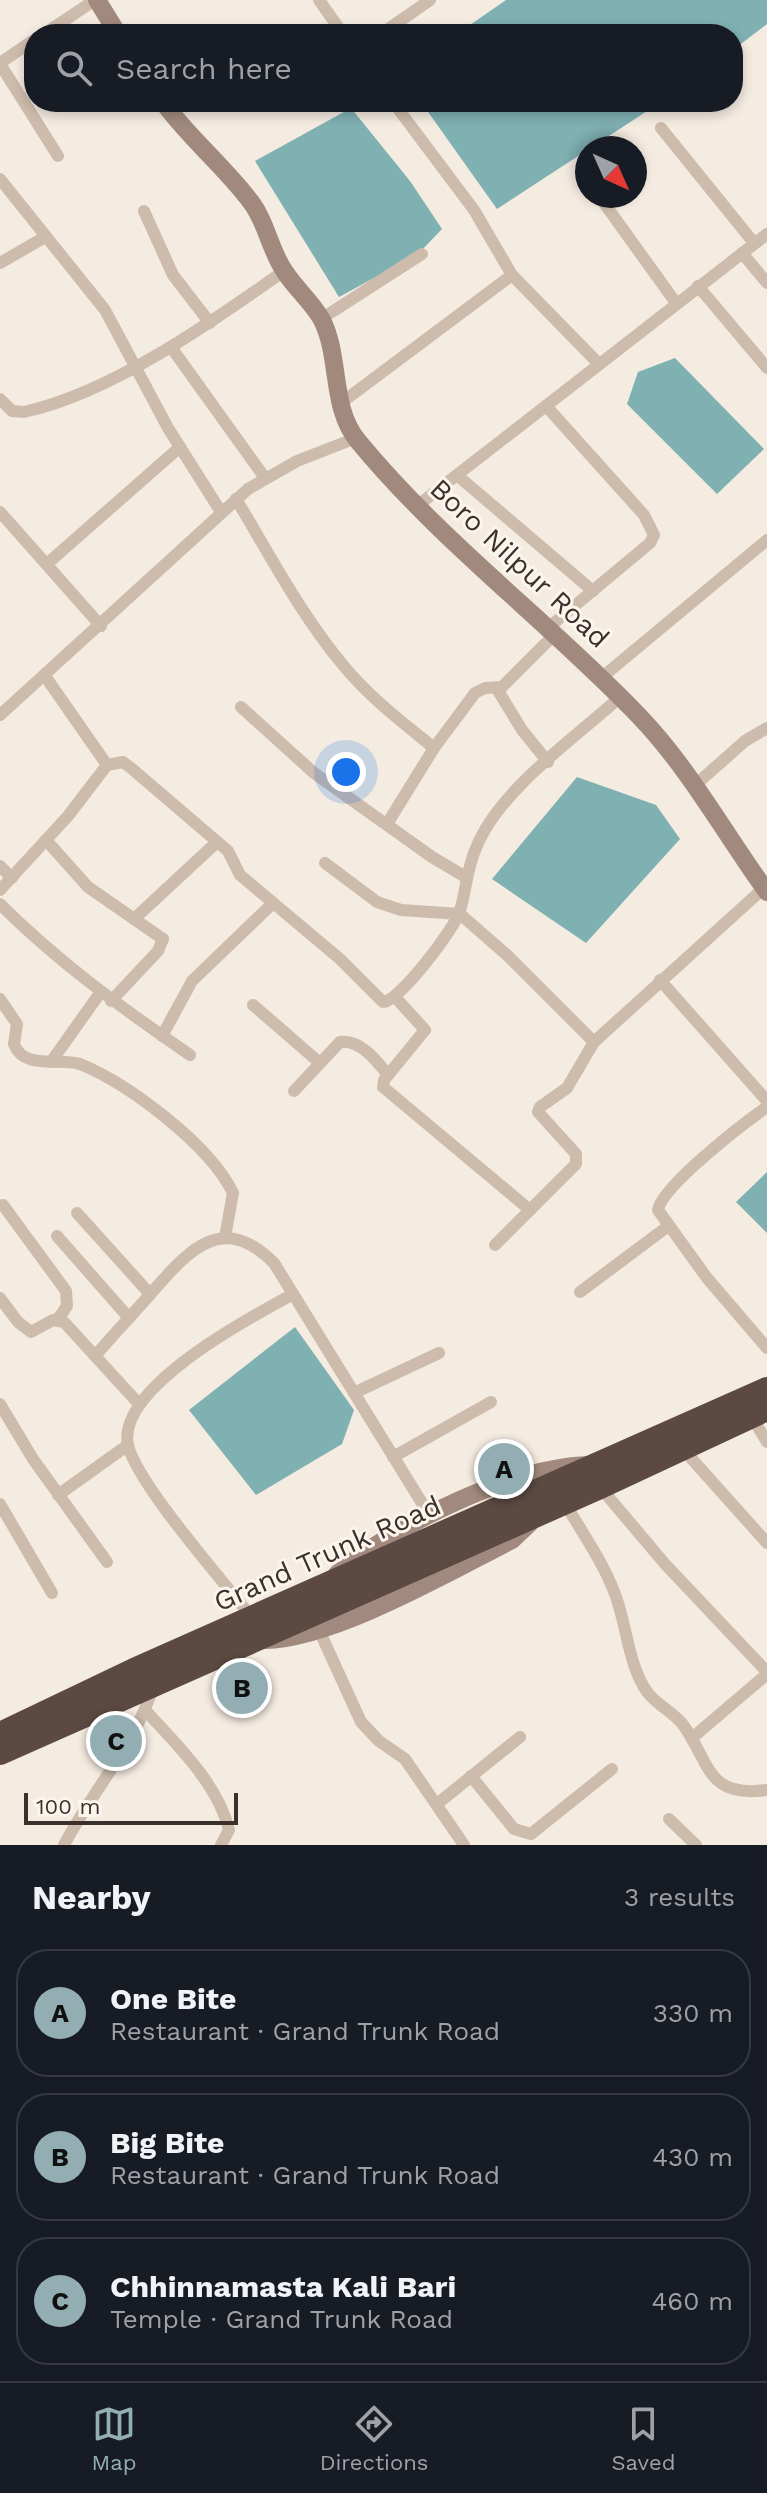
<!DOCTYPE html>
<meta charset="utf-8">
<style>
body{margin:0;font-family:"Work Sans",sans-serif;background:#242831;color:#f1f3f6}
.compass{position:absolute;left:575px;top:136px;width:72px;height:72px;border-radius:50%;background:#171b24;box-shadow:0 4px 12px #0003;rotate:135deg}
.scale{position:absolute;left:24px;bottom:20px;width:214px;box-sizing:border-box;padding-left:8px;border:4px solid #3b302b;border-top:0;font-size:22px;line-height:28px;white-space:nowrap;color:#3b302b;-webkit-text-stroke:6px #fbf5ee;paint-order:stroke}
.you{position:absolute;left:346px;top:772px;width:28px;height:28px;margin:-20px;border:6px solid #fff;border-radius:50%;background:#1a73e8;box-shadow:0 0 0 12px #1a73e833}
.badge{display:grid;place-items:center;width:52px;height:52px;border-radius:50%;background:#92aeb2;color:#111;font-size:26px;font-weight:700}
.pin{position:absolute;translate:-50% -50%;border:4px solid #fff;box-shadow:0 2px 8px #0006}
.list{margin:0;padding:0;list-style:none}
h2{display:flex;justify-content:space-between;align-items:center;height:104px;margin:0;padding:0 32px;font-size:34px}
h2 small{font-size:26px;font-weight:400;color:#9ea1a6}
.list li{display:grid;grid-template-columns:52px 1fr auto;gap:24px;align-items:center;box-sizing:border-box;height:128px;margin:0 16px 16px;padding:0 16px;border:2px solid #363941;border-radius:32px}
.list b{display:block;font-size:30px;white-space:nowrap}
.list p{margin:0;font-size:26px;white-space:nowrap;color:#9ea1a6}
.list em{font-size:26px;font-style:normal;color:#9ea1a6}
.icon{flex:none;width:44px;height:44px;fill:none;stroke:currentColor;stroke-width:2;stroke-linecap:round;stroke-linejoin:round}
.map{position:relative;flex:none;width:767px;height:1845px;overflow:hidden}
.search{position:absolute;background:#171b24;box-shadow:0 4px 12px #0003;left:24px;right:24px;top:24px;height:88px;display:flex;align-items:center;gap:20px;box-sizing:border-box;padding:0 28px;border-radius:32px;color:#9ea1a6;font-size:30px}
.sheet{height:536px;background:#171b24}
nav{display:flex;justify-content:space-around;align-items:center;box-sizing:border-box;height:112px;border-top:2px solid #363941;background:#171b24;font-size:22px;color:#9ea1a6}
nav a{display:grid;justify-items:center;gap:4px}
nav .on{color:#92aeb2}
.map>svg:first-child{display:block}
.water{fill:#7fb0b2}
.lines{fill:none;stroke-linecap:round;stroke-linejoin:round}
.street{stroke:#cdbbac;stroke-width:12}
.secondary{stroke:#a18a7d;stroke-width:18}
.highway{stroke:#5c4a42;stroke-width:24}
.labels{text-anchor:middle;stroke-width:6;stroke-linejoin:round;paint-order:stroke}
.street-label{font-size:28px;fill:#3b302b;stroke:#fbf5ee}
</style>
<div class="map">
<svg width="767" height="1845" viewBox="0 0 767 1845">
<rect width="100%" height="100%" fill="#f4ebe1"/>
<!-- water -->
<g class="water">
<path d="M 506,0 L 767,0 L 767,24 L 733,50 L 733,34 L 457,34 Z"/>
<path d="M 421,102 L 661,102 L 497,209 Z"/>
<path d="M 351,108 L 410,181 L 442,229 L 418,254 L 339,297 L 255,161 Z"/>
<path d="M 675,358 L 764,449 L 717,494 L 627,404 L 638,372 Z"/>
<path d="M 577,777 L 656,805 L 680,839 L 586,943 L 492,879 Z"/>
<path d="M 767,1172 L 767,1233 L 736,1202 Z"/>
<path d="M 295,1327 L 354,1410 L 342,1444 L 256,1495 L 189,1410 Z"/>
</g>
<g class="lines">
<!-- street -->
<g class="street">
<path d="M 319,0 L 343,34"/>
<path d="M 44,34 L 95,0"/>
<path d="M 381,34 L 430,0"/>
<path d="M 0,63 L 34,40"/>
<path d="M 0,64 L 58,156"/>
<path d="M 393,102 L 474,210 L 512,275 L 598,363"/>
<path d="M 661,128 L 754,243"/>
<path d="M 0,179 L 105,310 L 168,428 L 221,512"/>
<path d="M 599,196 L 676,303"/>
<path d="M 144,211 L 173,275 L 210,323"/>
<path d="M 742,253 L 767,283"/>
<path d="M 0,263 L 45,237"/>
<path d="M 698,286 L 767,368"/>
<path d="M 321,319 L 422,254"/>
<path d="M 171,347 L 265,478"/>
<path d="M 0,399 L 12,411 L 24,412 C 111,393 212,322 284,271"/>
<path d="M 341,403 L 512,275"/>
<path d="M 547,407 L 644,515 L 654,535 L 650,543 L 548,628"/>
<path d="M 458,476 L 593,591"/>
<path d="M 236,499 C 270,555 301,615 343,665 C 369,697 402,722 434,748"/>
<path d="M 417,506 L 767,234"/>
<path d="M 0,512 L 101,626"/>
<path d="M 48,563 L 180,447"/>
<path d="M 45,676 L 107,765 L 123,762 L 131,768 L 228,851 L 240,875 L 340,959 L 383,1002 C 399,1002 455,928 460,911 C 467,886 467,866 479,841 C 505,786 575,738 620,697"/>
<path d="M 601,678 L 767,540"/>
<path d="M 497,689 L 522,730 L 548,762"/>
<path d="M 241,707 L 314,773 L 432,857 L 464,876"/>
<path d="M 0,715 L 248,489 L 297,461 L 356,438"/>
<path d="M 693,787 L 745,741 L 767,728"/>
<path d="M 387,824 L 434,748 L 475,693 L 485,688 L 502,687 L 555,634"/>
<path d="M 46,840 L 88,887 L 163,939 L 158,951 L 111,1001"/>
<path d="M 325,863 L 377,902 L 401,910 L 460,914 L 508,956 L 594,1042 L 764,888"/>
<path d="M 0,866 L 12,878"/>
<path d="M 0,890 L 68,816 L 107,765"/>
<path d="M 0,904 C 58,962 122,1008 190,1055"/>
<path d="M 134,919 L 217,842"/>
<path d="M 660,980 L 767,1101"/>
<path d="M 396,998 L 425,1030 L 384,1080 L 383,1087 L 530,1210"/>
<path d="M 0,999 L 17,1024 L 14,1044 C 24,1071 60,1057 80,1064 C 129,1084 210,1145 233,1193 L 225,1237"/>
<path d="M 253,1005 L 320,1063"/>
<path d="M 162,1036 L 192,981 L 273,903"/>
<path d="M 51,1062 L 100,993"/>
<path d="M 294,1091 L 340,1042 C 360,1039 377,1061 388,1075"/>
<path d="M 767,1107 C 744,1123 662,1186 658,1210 L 707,1278 L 767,1348"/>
<path d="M 3,1205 L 66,1291 L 67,1306 L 58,1319"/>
<path d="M 77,1213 L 150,1294"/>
<path d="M 57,1236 L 129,1318"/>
<path d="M 495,1245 L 576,1164 L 576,1154 L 538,1112 L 540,1107 L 567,1088 L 594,1042"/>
<path d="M 580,1292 L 667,1227"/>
<path d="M 0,1298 L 18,1322 L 31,1332 L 53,1320 L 64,1322 L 139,1404"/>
<path d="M 95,1356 C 114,1334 134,1313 153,1291 C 190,1249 223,1212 274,1263 L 430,1516"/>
<path d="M 354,1393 L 439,1353"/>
<path d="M 0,1404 L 33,1459 L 107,1562"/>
<path d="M 753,1419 L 767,1442"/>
<path d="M 682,1448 L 767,1543"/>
<path d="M 393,1457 L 491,1402"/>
<path d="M 600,1487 L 665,1564 L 767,1672"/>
<path d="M 58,1495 L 128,1445"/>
<path d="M 564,1502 C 582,1532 603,1562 615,1594 C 627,1625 628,1666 648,1693 C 658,1706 675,1713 684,1726 C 711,1765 707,1798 767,1790"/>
<path d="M 0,1504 L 52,1593"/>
<path d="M 253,1619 C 225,1583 137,1484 128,1445 C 116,1388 251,1317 293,1294"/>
<path d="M 319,1630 L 361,1722 L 379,1741 L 405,1759 L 464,1845"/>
<path d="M 146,1711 C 177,1745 218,1784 229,1830 L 221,1845"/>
<path d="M 692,1738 L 767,1674"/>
<path d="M 471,1776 L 514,1829 L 531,1834 L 612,1769"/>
<path d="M 437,1804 L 520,1737"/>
<path d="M 669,1819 L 696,1845"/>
<path d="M 64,1845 C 93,1790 135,1745 154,1685"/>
</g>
<!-- secondary -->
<g class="secondary">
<path d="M 97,0 L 118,34"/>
<path d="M 163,102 C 189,138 224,166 251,202 C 267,223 270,251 285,272 C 296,289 312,302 322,320 C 341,358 330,407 358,441 C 442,543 548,621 639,716 C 689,768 725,834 767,892"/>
<path d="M 337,1574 C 395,1524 514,1467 589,1465"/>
<path d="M 265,1640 C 333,1639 449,1572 512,1540 L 530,1523"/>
</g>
<!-- highway -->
<g class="highway">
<path d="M 0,1734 L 134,1670 L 767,1389"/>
<path d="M 0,1753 L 600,1487 L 767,1409"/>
</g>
</g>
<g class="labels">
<!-- street labels -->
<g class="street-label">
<text transform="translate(520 563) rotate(43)" y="10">Boro Nilpur Road</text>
<text transform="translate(327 1553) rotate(-24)" y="10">Grand Trunk Road</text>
</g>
</g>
</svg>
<svg class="compass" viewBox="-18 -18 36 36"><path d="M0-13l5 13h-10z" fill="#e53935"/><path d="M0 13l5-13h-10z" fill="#9ea1a6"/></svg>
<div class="scale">100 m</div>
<div class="you"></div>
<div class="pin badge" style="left:504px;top:1469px">A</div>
<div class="pin badge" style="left:242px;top:1688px">B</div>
<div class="pin badge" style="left:116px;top:1741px">C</div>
<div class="search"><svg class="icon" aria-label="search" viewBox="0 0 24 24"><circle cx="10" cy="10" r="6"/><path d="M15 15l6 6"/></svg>Search here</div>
</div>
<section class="sheet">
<h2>Nearby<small>3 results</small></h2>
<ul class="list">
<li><span class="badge">A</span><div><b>One Bite</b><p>Restaurant · Grand Trunk Road</p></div><em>330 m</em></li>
<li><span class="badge">B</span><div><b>Big Bite</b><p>Restaurant · Grand Trunk Road</p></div><em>430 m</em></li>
<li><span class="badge">C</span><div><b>Chhinnamasta Kali Bari</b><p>Temple · Grand Trunk Road</p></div><em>460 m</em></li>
</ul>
</section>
<nav>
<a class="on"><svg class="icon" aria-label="map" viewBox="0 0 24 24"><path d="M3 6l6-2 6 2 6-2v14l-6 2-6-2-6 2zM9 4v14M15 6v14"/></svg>Map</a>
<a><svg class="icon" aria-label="directions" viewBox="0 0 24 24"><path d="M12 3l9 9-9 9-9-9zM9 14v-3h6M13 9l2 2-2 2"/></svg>Directions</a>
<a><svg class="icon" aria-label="saved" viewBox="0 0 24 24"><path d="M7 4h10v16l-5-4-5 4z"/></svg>Saved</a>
</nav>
